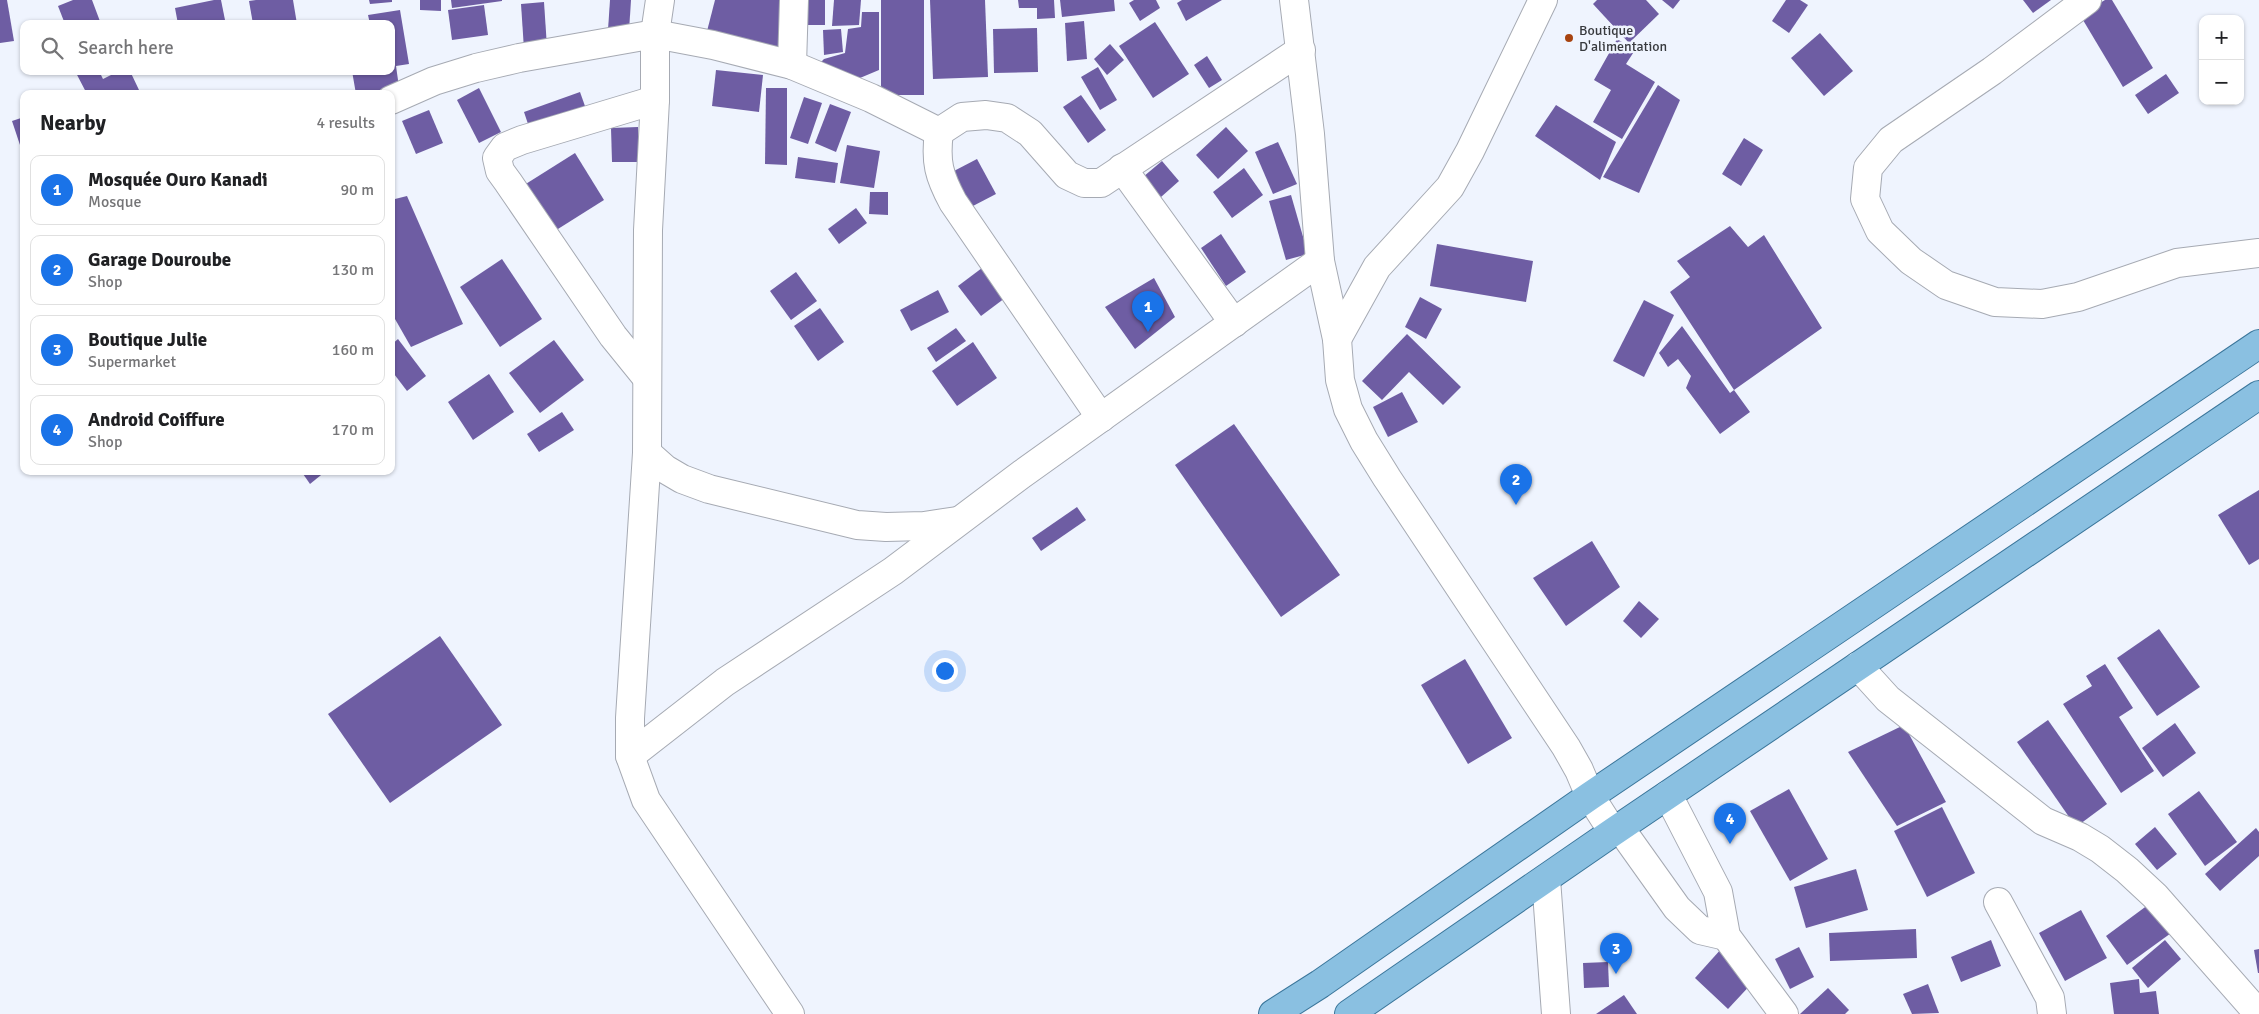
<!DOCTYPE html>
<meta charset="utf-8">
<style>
body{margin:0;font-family:Signika,sans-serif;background:#f2f2f2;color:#202124}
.controls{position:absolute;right:15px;top:15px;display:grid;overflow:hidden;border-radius:10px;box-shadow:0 1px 4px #0004}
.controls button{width:45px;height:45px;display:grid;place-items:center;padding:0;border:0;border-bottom:1px solid #e0e0e0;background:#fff;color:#202124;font:25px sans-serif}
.you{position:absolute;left:944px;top:670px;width:18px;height:18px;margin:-12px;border:4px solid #fff;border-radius:50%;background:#1a73e8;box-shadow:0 0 0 8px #1a73e833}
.badge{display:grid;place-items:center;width:32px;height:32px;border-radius:50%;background:#1a73e8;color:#fff;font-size:16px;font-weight:700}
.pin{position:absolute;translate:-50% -41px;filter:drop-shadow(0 1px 2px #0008)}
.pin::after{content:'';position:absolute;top:26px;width:18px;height:15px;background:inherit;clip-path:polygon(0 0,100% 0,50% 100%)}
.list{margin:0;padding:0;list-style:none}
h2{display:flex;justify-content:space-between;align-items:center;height:65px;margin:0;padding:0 20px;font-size:21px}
h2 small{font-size:16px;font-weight:400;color:#757577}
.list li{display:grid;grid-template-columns:32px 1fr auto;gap:15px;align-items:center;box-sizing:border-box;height:70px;margin:0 10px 10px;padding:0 10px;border:1px solid #e0e0e0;border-radius:10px}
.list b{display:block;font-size:19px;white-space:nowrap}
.list p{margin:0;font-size:16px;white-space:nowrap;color:#757577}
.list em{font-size:16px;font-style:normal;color:#757577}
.icon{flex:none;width:28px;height:28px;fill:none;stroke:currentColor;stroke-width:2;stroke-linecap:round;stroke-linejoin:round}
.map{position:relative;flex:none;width:2259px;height:1014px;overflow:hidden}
.search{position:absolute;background:#fff;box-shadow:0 1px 4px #0004;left:20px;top:20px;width:375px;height:55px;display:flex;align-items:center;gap:12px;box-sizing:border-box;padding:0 18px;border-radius:10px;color:#757577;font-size:19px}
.panel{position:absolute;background:#fff;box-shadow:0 1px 4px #0004;left:20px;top:90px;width:375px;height:385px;border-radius:10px}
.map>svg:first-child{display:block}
.building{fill:#6e5da3}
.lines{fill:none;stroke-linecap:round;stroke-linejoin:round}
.minor-casing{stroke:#a6aab3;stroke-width:30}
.primary-casing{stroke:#3b769b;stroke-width:30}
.minor{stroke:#fff;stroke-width:28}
.primary{stroke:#8ac0e1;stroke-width:28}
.poi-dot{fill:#a74310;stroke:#eff4fe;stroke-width:2}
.labels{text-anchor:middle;stroke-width:5;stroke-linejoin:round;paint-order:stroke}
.poi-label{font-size:14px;fill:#383a3e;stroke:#eff4fe;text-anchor:start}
</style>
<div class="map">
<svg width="2259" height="1014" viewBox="0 0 2259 1014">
<rect width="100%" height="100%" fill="#eff4fe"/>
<!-- building -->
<g class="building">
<path d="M 0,0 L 7,0 L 14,41 L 0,43 Z"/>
<path d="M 73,0 L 92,0 L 101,24 L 65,24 L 58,6 Z"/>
<path d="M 214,0 L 221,0 L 225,20 L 205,24 L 178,24 L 175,8 Z"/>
<path d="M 256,0 L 293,0 L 297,24 L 253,24 L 249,1 Z"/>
<path d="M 369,0 L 392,0 L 392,2 L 370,4 Z"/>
<path d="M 420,0 L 441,0 L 441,11 L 420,10 Z"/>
<path d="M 451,0 L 502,0 L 502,1 L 452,8 Z"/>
<path d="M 610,0 L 631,0 L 629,31 L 608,30 Z"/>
<path d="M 715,0 L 787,0 L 779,62 L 705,39 Z"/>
<rect x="802" y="0" width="23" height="25"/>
<path d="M 834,0 L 861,0 L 859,25 L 832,26 Z"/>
<rect x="881" y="0" width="43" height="95"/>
<path d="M 930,0 L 985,0 L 988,77 L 933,79 Z"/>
<path d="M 1018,0 L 1054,0 L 1055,18 L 1037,19 L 1037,8 L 1019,8 Z"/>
<path d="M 1060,0 L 1114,0 L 1115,11 L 1062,17 Z"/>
<path d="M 1134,0 L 1156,0 L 1160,8 L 1140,21 L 1129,3 Z"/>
<path d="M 1182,0 L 1222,0 L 1186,21 L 1177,3 Z"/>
<path d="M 1597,0 L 1646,0 L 1659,14 L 1629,43 L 1593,4 Z"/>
<path d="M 1662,0 L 1680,0 L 1673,9 Z"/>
<path d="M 1786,0 L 1800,0 L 1808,5 L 1789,33 L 1772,21 Z"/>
<path d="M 2023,0 L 2051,0 L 2033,13 Z"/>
<path d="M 2105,0 L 2112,0 L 2153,68 L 2123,87 L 2080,15 Z"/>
<path d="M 544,2 L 547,47 L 524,49 L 521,4 Z"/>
<path d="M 484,5 L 488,35 L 452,40 L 448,10 Z"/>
<path d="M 400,10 L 409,64 L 396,66 L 399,87 L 356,94 L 352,71 L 391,71 L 391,24 L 370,24 L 368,15 Z"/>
<path d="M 862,12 L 879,12 L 879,70 L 848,83 L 813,70 L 824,59 L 845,53 L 848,29 L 861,27 Z"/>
<path d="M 1084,21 L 1087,59 L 1067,61 L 1065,23 Z"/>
<path d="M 1155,22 L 1189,74 L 1153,98 L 1119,46 Z"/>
<path d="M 1037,28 L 1038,72 L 994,73 L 993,29 Z"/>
<path d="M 841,29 L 843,52 L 824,55 L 823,30 Z"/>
<path d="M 1820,33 L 1853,71 L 1824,96 L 1791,58 Z"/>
<path d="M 1617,39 L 1635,50 L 1626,64 L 1655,82 L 1622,139 L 1593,122 L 1611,90 L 1594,80 Z"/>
<path d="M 1110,44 L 1124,60 L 1107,75 L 1094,59 Z"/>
<path d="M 1207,56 L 1222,80 L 1209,88 L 1194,65 Z"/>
<path d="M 1098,67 L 1117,100 L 1100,110 L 1081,77 Z"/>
<path d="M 716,70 L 763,75 L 759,112 L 712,106 Z"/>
<path d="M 75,71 L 99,71 L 103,79 L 119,71 L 130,71 L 139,90 L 130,94 L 87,94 Z"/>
<path d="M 2166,74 L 2179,93 L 2148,114 L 2135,95 Z"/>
<path d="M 1658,85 L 1680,100 L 1639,193 L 1603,177 Z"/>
<path d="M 479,88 L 501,132 L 479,143 L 457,100 Z"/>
<path d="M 766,88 L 787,88 L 787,165 L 765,164 Z"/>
<path d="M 580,92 L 591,123 L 534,142 L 524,112 Z"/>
<path d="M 1081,95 L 1106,130 L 1088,143 L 1063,107 Z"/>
<path d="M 804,97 L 822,103 L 808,144 L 790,138 Z"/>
<path d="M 830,104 L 851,112 L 836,152 L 815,143 Z"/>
<path d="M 1556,105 L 1616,142 L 1600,180 L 1535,136 Z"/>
<path d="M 429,110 L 443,143 L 416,154 L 402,121 Z"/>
<path d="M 24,117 L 24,154 L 23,154 L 12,121 Z"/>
<path d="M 638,127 L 639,162 L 612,162 L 611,128 Z"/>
<path d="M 1226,127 L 1248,151 L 1218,179 L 1196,155 Z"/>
<path d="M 1744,138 L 1763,150 L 1741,186 L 1722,174 Z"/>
<path d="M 1278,142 L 1297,184 L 1273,194 L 1255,152 Z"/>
<path d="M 847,145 L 880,151 L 874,188 L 840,183 Z"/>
<path d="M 575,153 L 604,200 L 550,234 L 521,187 Z"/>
<path d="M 798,157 L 838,163 L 835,183 L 795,178 Z"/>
<path d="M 977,159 L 996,194 L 971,207 L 952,172 Z"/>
<path d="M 1162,161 L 1179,181 L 1161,197 L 1143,177 Z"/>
<path d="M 1244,168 L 1263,195 L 1232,218 L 1213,192 Z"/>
<path d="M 870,192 L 888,192 L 888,215 L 869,214 Z"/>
<path d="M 1291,195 L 1308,254 L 1286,260 L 1269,201 Z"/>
<path d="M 407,196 L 463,324 L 411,347 L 391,312 L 391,200 Z"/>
<path d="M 856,208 L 867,223 L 839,244 L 828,229 Z"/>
<path d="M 1730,226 L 1748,247 L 1764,235 L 1822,328 L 1734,390 L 1670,292 L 1690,277 L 1677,261 Z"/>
<path d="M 1221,234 L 1246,272 L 1226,286 L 1201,248 Z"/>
<path d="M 1437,244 L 1533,261 L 1526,302 L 1430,286 Z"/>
<path d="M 502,259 L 542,319 L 500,347 L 460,287 Z"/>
<path d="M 982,268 L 1005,298 L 981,316 L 958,286 Z"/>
<path d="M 796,272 L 817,301 L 791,320 L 770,291 Z"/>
<path d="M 1154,278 L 1175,317 L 1135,349 L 1105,307 Z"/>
<path d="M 938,290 L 949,312 L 911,331 L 900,310 Z"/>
<path d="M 1420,297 L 1442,309 L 1426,339 L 1405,327 Z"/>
<path d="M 1644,300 L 1674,315 L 1644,377 L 1613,361 Z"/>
<path d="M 820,308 L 844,342 L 818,361 L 794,326 Z"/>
<path d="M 1682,326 L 1730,393 L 1734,390 L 1750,412 L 1720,434 L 1686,388 L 1691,376 L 1678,359 L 1668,367 L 1659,353 Z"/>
<path d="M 956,328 L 966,341 L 936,362 L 927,348 Z"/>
<path d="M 1407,334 L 1461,387 L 1443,405 L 1409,372 L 1382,400 L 1362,381 Z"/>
<path d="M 398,339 L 426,376 L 407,391 L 391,370 L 391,345 Z"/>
<path d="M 554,340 L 584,380 L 540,413 L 509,373 Z"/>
<path d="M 973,342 L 997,378 L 957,406 L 932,371 Z"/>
<path d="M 489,374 L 514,412 L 473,440 L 448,402 Z"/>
<path d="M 1402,392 L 1418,422 L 1388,437 L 1373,407 Z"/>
<path d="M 562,412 L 574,430 L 539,452 L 527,434 Z"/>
<path d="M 1234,424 L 1340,575 L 1281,617 L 1175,465 Z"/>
<path d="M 301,471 L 326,471 L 310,484 Z"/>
<path d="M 2259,490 L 2259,559 L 2249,565 L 2218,515 Z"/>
<path d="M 1077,507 L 1086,520 L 1041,551 L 1032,538 Z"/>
<path d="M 1592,541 L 1620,587 L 1566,626 L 1533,578 Z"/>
<path d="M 1639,601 L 1659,619 L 1641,638 L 1623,621 Z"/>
<path d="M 2159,629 L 2200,687 L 2157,716 L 2117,658 Z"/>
<path d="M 440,636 L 502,725 L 390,803 L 328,714 Z"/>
<path d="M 1465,659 L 1512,738 L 1468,764 L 1421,685 Z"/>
<path d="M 2105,664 L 2133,708 L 2119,717 L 2154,771 L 2121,793 L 2063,704 L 2092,686 L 2086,676 Z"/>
<path d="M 2048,720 L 2107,804 L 2076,827 L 2017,742 Z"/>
<path d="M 2175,723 L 2196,753 L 2163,777 L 2142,748 Z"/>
<path d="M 1904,725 L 1946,802 L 1897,826 L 1848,752 Z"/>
<path d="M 1789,789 L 1828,859 L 1790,881 L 1750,811 Z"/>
<path d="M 2199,791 L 2237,842 L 2205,866 L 2168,814 Z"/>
<path d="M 1942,807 L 1975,873 L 1927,897 L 1894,831 Z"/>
<path d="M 2155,827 L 2177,854 L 2157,870 L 2135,844 Z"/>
<path d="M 2256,828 L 2259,832 L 2259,856 L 2220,891 L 2205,874 Z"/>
<path d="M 1856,869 L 1868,910 L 1806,928 L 1794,887 Z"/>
<path d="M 2156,899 L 2178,928 L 2127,965 L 2106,936 Z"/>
<path d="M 2081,910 L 2107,958 L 2065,981 L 2039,933 Z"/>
<path d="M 1916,929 L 1917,958 L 1830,961 L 1829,933 Z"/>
<path d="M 1991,940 L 2001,966 L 1961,982 L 1951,957 Z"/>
<path d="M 2165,940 L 2181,959 L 2148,988 L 2132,968 Z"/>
<path d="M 1799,947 L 1814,977 L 1790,989 L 1775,959 Z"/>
<path d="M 1722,948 L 1755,980 L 1728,1009 L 1695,978 Z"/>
<path d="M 2259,949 L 2259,973 L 2258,973 L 2254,950 Z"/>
<path d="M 1608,962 L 1609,987 L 1584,988 L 1583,963 Z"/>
<path d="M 2139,979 L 2140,993 L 2156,991 L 2159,1014 L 2114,1014 L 2110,983 Z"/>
<path d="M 1928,984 L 1939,1013 L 1912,1014 L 1903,994 Z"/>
<path d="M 1828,988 L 1849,1010 L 1845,1014 L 1800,1014 Z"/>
<path d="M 1624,995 L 1637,1014 L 1596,1014 Z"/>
</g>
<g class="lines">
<defs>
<g id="minor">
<path d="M 660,0 L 655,34 L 655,100 L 648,230 L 647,453 L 630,718 L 630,756 L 646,800 L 790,1014"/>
<path d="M 1294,0 L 1310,134 L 1320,261 L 1337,339 L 1340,380 L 1348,409 L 1364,441 L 1387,478 L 1566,747 L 1579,770 L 1590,796 L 1613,832"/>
<path d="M 2087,0 L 1992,71 L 1891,140 L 1868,168 L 1865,199 L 1880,231 L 1911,261 L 1946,285 L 1995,302 L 2042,304 L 2078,297 L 2177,263 L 2259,253"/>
<path d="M 792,65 L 794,0"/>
<path d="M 391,100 L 434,81 L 476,68 L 519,58 L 655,34 L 713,45 L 792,65 L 871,98 L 939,132"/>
<path d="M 1122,168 L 1234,323"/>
<path d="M 1337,339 L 1377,267 L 1450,187 L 1470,151 L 1543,0"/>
<path d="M 647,378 L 613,336 L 508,182 L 500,171 L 497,158 L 505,147 L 522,140 L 655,100"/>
<path d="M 1101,418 L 953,202 C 939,176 935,162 939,132 L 962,117 L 986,115 L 1007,118 L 1030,133 L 1067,175 L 1084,183 L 1101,183 L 1301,50"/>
<path d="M 647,453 L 665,469 L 682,479 L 709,489 L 857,525 L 886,527 L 924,526 L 957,521"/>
<path d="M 1858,666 L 1888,699 L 2043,821 L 2080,837 L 2100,849 L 2127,870 L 2155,896 L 2258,1013"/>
<path d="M 630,756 L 725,682 L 893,571 L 1022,474 L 1320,261"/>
<path d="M 1668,795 L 1718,892 L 1726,936 L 1784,1014"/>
<path d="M 1620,828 L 1677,908 L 1700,930 L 1726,936"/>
<path d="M 1546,879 L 1556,1014"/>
<path d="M 1998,902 L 2050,998 L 2052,1014"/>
</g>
<g id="primary">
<path d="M 1273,1014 L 1320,984 L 1590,796 L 2259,344"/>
<path d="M 1349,1014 L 1613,832 L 2259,395"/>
</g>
</defs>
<!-- minor casing -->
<use href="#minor" class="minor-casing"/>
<!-- primary casing -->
<use href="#primary" class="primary-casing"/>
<!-- minor -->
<use href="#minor" class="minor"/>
<!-- primary -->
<use href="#primary" class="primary"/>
</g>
<!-- markers -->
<circle class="poi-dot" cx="1569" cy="38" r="5"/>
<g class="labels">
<!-- poi labels -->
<g class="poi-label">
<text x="1579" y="35">Boutique<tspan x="1579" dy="16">D'alimentation</tspan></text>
</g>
</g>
</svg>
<div class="controls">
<button>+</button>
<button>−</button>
</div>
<div class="you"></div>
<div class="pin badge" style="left:1148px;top:332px">1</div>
<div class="pin badge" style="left:1516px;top:505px">2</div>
<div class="pin badge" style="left:1616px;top:974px">3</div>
<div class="pin badge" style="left:1730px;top:844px">4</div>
<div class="search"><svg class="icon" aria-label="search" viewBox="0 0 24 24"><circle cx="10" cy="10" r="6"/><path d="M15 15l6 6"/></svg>Search here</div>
<section class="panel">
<h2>Nearby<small>4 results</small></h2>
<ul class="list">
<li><span class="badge">1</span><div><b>Mosquée Ouro Kanadi</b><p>Mosque</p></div><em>90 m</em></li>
<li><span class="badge">2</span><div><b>Garage Douroube</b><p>Shop</p></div><em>130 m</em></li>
<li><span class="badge">3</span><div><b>Boutique Julie</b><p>Supermarket</p></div><em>160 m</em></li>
<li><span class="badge">4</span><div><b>Android Coiffure</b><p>Shop</p></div><em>170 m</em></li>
</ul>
</section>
</div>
